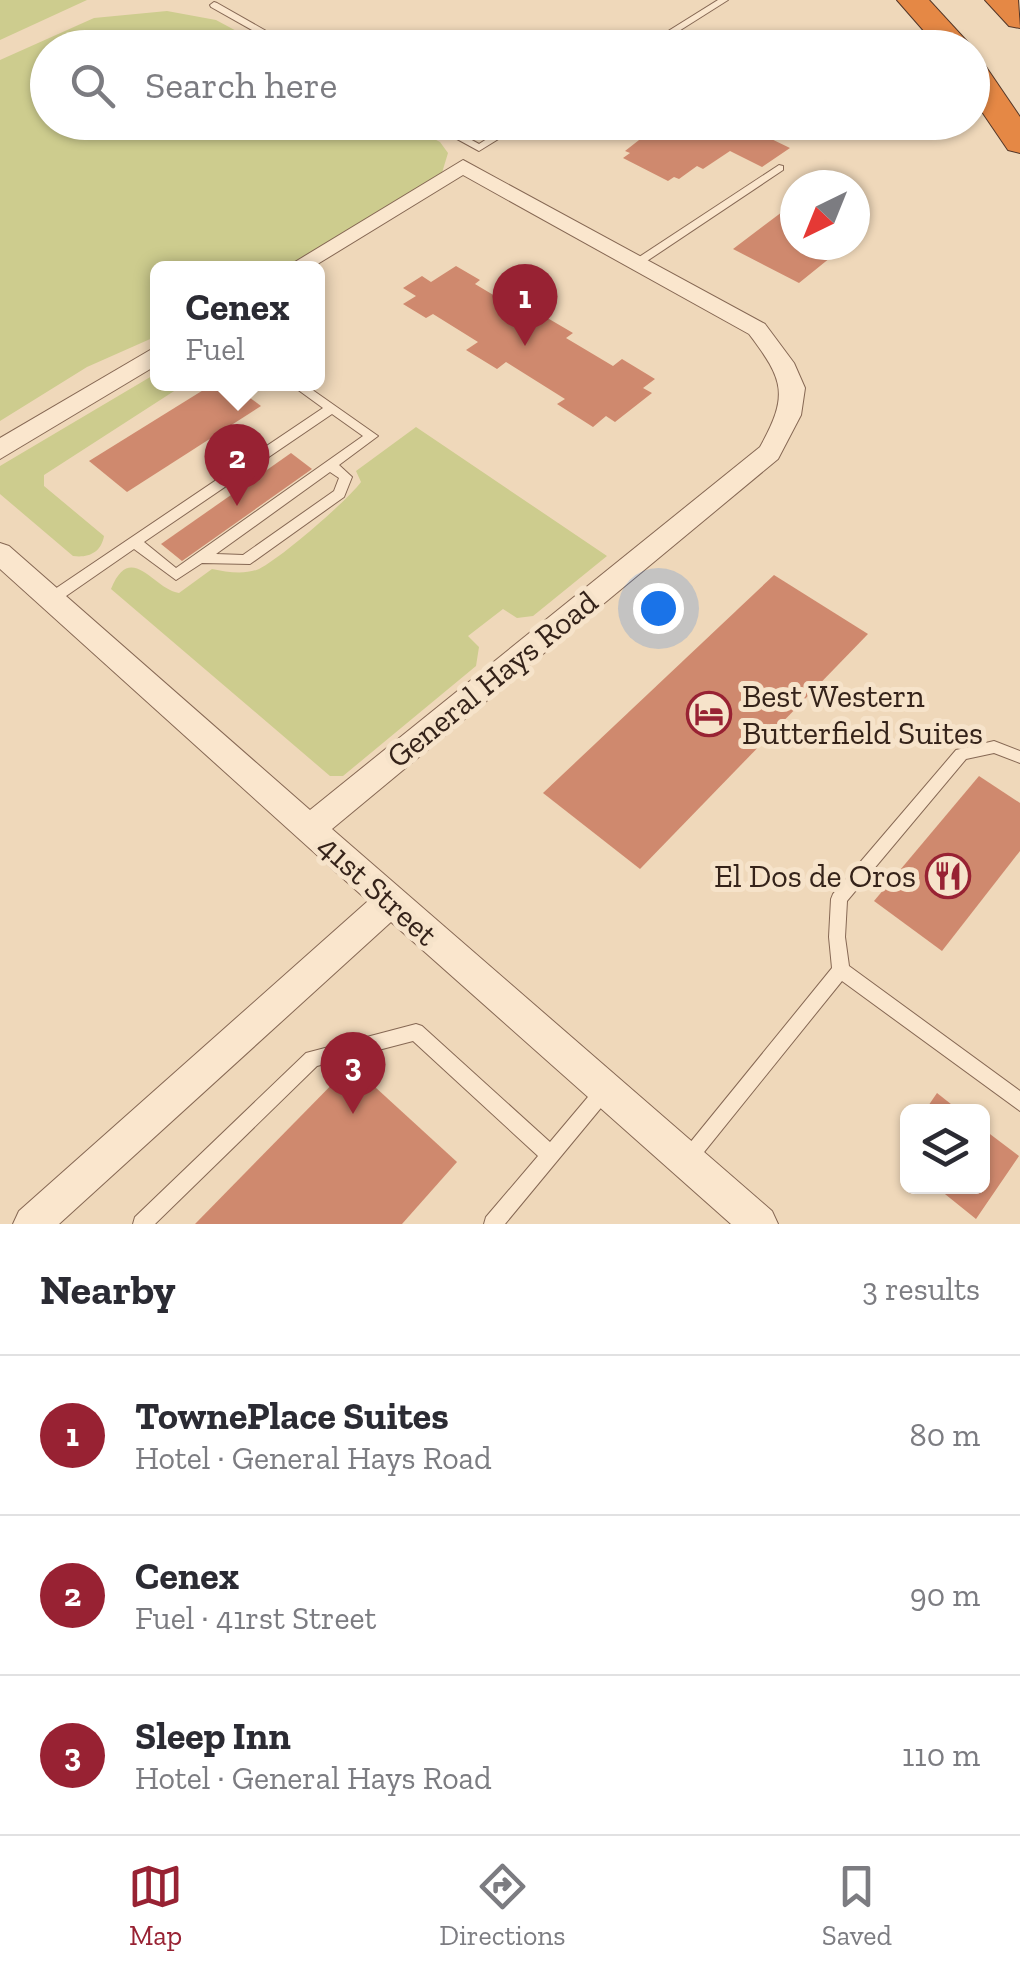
<!DOCTYPE html>
<meta charset="utf-8">
<style>
body{margin:0;font-family:"Zilla Slab",serif;background:#f7f7f7;color:#2b2b33}
.controls{position:absolute;right:30px;bottom:30px;display:grid;overflow:hidden;border-radius:15px;box-shadow:0 2px 8px #0004}
.controls button{width:90px;height:90px;display:grid;place-items:center;padding:0;border:0;border-bottom:2px solid #e1e1e2;background:#fff;color:#2b2b33;font:50px sans-serif}
.compass{position:absolute;left:780px;top:170px;width:90px;height:90px;border-radius:50%;background:#fff;box-shadow:0 2px 8px #0004;rotate:223deg}
.you{position:absolute;left:658px;top:608px;width:35px;height:35px;margin:-25px;border:8px solid #fff;border-radius:50%;background:#1a73e8;box-shadow:0 0 0 15px #1a73e833}
.badge{display:grid;place-items:center;width:65px;height:65px;border-radius:50%;background:#982233;color:#fff;font-size:32px;font-weight:700}
.pin{position:absolute;translate:-50% -82px;filter:drop-shadow(0 2px 5px #0008)}
.pin::after{content:'';position:absolute;top:52px;width:35px;height:30px;background:inherit;clip-path:polygon(0 0,100% 0,50% 100%)}
.popup{position:absolute;left:150px;top:261px;width:175px;height:130px;box-sizing:border-box;display:grid;place-content:center;border-radius:15px;background:#fff;filter:drop-shadow(0 2px 8px #0005);font-size:32px;white-space:nowrap;color:#7c7c81}
.popup b{font-size:38px;color:#2b2b33}
.popup::after{content:'';position:absolute;left:50%;top:100%;margin-left:-20px;border:20px solid transparent;border-top-color:#fff}
.list{margin:0;padding:0;list-style:none}
h2{display:flex;justify-content:space-between;align-items:center;height:130px;margin:0;padding:0 40px;font-size:42px}
h2 small{font-size:32px;font-weight:400;color:#7c7c81}
.list li{display:grid;grid-template-columns:65px 1fr auto;gap:30px;align-items:center;box-sizing:border-box;height:160px;padding:0 40px;border-top:2px solid #e1e1e2}
.list b{display:block;font-size:38px;white-space:nowrap}
.list p{margin:0;font-size:32px;white-space:nowrap;color:#7c7c81}
.list em{font-size:32px;font-style:normal;color:#7c7c81}
.icon{flex:none;width:55px;height:55px;fill:none;stroke:currentColor;stroke-width:2;stroke-linecap:round;stroke-linejoin:round}
.map{position:relative;flex:none;width:1020px;height:1224px;overflow:hidden}
.search{position:absolute;background:#fff;box-shadow:0 2px 8px #0004;left:30px;right:30px;top:30px;height:110px;display:flex;align-items:center;gap:25px;box-sizing:border-box;padding:0 35px;border-radius:55px;color:#7c7c81;font-size:38px}
.sheet{height:610px;background:#fff}
nav{display:flex;justify-content:space-around;align-items:center;box-sizing:border-box;height:140px;border-top:2px solid #e1e1e2;background:#fff;font-size:28px;color:#7c7c81}
nav a{display:grid;justify-items:center;gap:5px}
nav .on{color:#982233}
.map>svg:first-child{display:block}
.green{fill:#cdcc8e}
.building{fill:#cf896e}
.lines{fill:none;stroke-linecap:round;stroke-linejoin:round}
.lane-casing{stroke:#866854;stroke-width:2}
.street-casing{stroke:#866854;stroke-width:2}
.highway-casing{stroke:#533729;stroke-width:2}
.lane{fill:#fae6cd;fill-rule:evenodd}
.street{fill:#fae6cd;fill-rule:evenodd}
.highway{fill:#e58845;fill-rule:evenodd}
.labels{text-anchor:middle;stroke-width:10;stroke-linejoin:round;paint-order:stroke}
.street-label{font-size:32px;fill:#35231a;stroke:#f6e3ca}
.poi-label{font-size:32px;fill:#35231a;stroke:#f6e3ca;text-anchor:start}
</style>
<div class="map">
<svg width="1020" height="1224" viewBox="0 0 1020 1224">
<rect width="100%" height="100%" fill="#efd8ba"/>
<!-- green -->
<g class="green">
<path d="M 0,0 L 87,0 L 0,40 Z"/>
<path d="M 167,11 L 216,20 L 266,47 L 48,48 L 48,122 L 404,123 L 440,142 L 448,153 L 441,176 L 287,268 L 157,268 L 157,336 L 87,367 L 0,421 L 0,60 L 94,18 Z"/>
<path d="M 157,373 L 157,384 L 185,384 L 44,475 L 44,486 L 104,536 C 101,553 88,558 73,556 L 0,494 L 0,466 Z"/>
<path d="M 416,427 L 607,556 L 533,616 L 517,618 L 503,609 L 468,636 L 479,647 L 476,666 L 343,776 L 330,776 L 111,589 C 131,540 154,590 179,593 L 212,569 C 227,572 244,575 259,569 C 281,558 347,501 361,482 L 356,471 Z"/>
</g>
<!-- building -->
<g class="building">
<path d="M 662,122 L 764,122 L 756,128 L 760,130 L 757,132 L 790,148 L 762,167 L 730,151 L 703,169 L 697,166 L 679,179 L 674,177 L 668,181 L 623,158 L 630,153 L 625,151 Z"/>
<path d="M 790,206 L 795,208 L 795,245 L 846,245 L 799,283 L 733,249 Z"/>
<path d="M 456,266 L 480,280 L 475,284 L 537,321 L 544,316 L 573,333 L 566,338 L 613,366 L 622,359 L 655,379 L 643,388 L 652,393 L 615,422 L 606,416 L 593,427 L 557,404 L 565,399 L 506,362 L 497,369 L 466,350 L 478,342 L 433,314 L 426,318 L 403,304 L 416,296 L 403,288 L 422,276 L 431,282 Z"/>
<path d="M 213,384 L 231,384 L 261,406 L 127,492 L 89,461 Z"/>
<path d="M 291,453 L 312,469 L 182,561 L 161,544 Z"/>
<path d="M 774,575 L 868,634 L 640,869 L 543,793 Z"/>
<path d="M 979,776 L 1020,803 L 1020,851 L 942,951 L 874,901 Z"/>
<path d="M 351,1065 L 457,1162 L 402,1224 L 195,1224 Z"/>
<path d="M 937,1093 L 961,1112 L 924,1112 Z"/>
<path d="M 982,1128 L 1019,1156 L 976,1219 L 935,1186 L 982,1186 Z"/>
</g>
<g class="lines">
<defs>
<g id="lane">
<path d="M 718,0 L 728,0 L 652,48 L 641,48 Z"/>
<path d="M 214,2 L 217,3 L 296,48 L 284,48 L 211,7 L 210,5 Z"/>
<path d="M 426,122 L 439,122 L 479,144 L 513,122 L 526,122 L 479,151 Z"/>
<path d="M 779,165 L 783,166 L 783,170 L 641,265 L 633,265 L 633,261 Z"/>
<path d="M 290,384 L 304,384 L 378,436 L 339,465 L 352,477 L 344,497 L 250,564 L 202,563 L 176,580 L 134,549 L 56,603 L 46,603 L 44,599 L 46,595 L 323,408 ZM 332,414 L 363,436 L 176,568 L 144,542 ZM 330,472 L 339,478 L 334,491 L 243,555 L 216,554 Z"/>
<path d="M 994,741 L 1020,751 L 1020,763 L 994,753 L 966,759 L 847,901 L 845,937 L 849,966 L 1020,1091 L 1020,1111 L 842,981 L 692,1167 L 686,1170 L 680,1167 L 677,1161 L 680,1155 L 832,968 L 829,937 L 831,899 L 833,894 L 956,750 Z"/>
<path d="M 416,1024 L 422,1026 L 550,1142 L 598,1085 L 604,1082 L 610,1085 L 613,1091 L 610,1097 L 505,1224 L 484,1224 L 486,1217 L 538,1156 L 413,1041 L 317,1066 L 155,1224 L 133,1224 L 135,1217 L 306,1053 Z"/>
</g>
<g id="street">
<path d="M 463,160 L 765,324 L 794,363 L 805,388 L 801,415 L 778,459 L 332,829 L 772,1211 L 778,1224 L 731,1224 L 391,922 L 59,1224 L 13,1224 L 19,1211 L 368,901 L 0,569 L 0,543 L 9,546 L 310,810 L 760,447 C 789,395 784,380 749,334 L 463,175 L 311,268 L 285,268 Z"/>
<path d="M 157,346 L 157,365 L 0,459 L 0,438 Z"/>
</g>
<g id="highway">
<path d="M 897,0 L 929,0 L 973,48 L 939,48 Z"/>
<path d="M 985,0 L 1018,0 L 1020,28 L 1009,26 Z"/>
<path d="M 972,61 L 984,64 L 1020,117 L 1020,153 L 1008,150 L 972,97 Z"/>
</g>
</defs>
<!-- lane casing -->
<use href="#lane" class="lane-casing"/>
<!-- street casing -->
<use href="#street" class="street-casing"/>
<!-- highway casing -->
<use href="#highway" class="highway-casing"/>
<!-- lane -->
<use href="#lane" class="lane"/>
<!-- street -->
<use href="#street" class="street"/>
<!-- highway -->
<use href="#highway" class="highway"/>
</g>
<!-- icons -->
<defs>
<symbol id="hotel-ring" viewBox="-11 -11 22 22"><circle r="9.5" fill="#f6e3ca" stroke="#982233" stroke-width="1.5"/><path d="M-6-4.5h1.5V1H6V5H4.5V3h-9V5H-6ZM-4 0a1.8 1.8 0 1 1 3.6 0ZM.5 0V-2.5h3Q6-2.5 6 0Z" fill="#982233"/></symbol>
<symbol id="restaurant-ring" viewBox="-11 -11 22 22"><circle r="9.5" fill="#f6e3ca" stroke="#982233" stroke-width="1.5"/><path d="M-5-6h1v4h1v-4h1v4h1v-4h1v5L-1.5 .5V6h-2V.5L-5-1ZM5-6V6H3V1.5H1.5Q1.5-4 5-6Z" fill="#982233"/></symbol>
</defs>
<g fill-rule="evenodd">
<use href="#hotel-ring" x="684" y="689" width="50" height="50"/>
<use href="#restaurant-ring" x="923" y="851" width="50" height="50"/>
</g>
<g class="labels">
<!-- street labels -->
<g class="street-label">
<text transform="translate(492 679) rotate(-39)" y="11">General Hays Road</text>
<text transform="translate(378 890) rotate(42)" y="11">41st Street</text>
</g>
<!-- poi labels -->
<g class="poi-label">
<text x="742" y="707">Best Western<tspan x="742" dy="37">Butterfield Suites</tspan></text>
<text x="916" y="887" text-anchor="end">El Dos de Oros</text>
</g>
</g>
</svg>
<div class="controls">
<button><svg class="icon" aria-label="layers" viewBox="0 0 24 24"><path d="M12 4l9 5-9 5-9-5zM3 14l9 5 9-5"/></svg></button>
</div>
<svg class="compass" viewBox="-18 -18 36 36"><path d="M0-13l5 13h-10z" fill="#e53935"/><path d="M0 13l5-13h-10z" fill="#7c7c81"/></svg>
<div class="you"></div>
<div class="pin badge" style="left:525px;top:346px">1</div>
<div class="pin badge" style="left:237px;top:506px">2</div>
<div class="popup"><b>Cenex</b>Fuel</div>
<div class="pin badge" style="left:353px;top:1114px">3</div>
<div class="search"><svg class="icon" aria-label="search" viewBox="0 0 24 24"><circle cx="10" cy="10" r="6"/><path d="M15 15l6 6"/></svg>Search here</div>
</div>
<section class="sheet">
<h2>Nearby<small>3 results</small></h2>
<ul class="list">
<li><span class="badge">1</span><div><b>TownePlace Suites</b><p>Hotel · General Hays Road</p></div><em>80 m</em></li>
<li><span class="badge">2</span><div><b>Cenex</b><p>Fuel · 41rst Street</p></div><em>90 m</em></li>
<li><span class="badge">3</span><div><b>Sleep Inn</b><p>Hotel · General Hays Road</p></div><em>110 m</em></li>
</ul>
</section>
<nav>
<a class="on"><svg class="icon" aria-label="map" viewBox="0 0 24 24"><path d="M3 6l6-2 6 2 6-2v14l-6 2-6-2-6 2zM9 4v14M15 6v14"/></svg>Map</a>
<a><svg class="icon" aria-label="directions" viewBox="0 0 24 24"><path d="M12 3l9 9-9 9-9-9zM9 14v-3h6M13 9l2 2-2 2"/></svg>Directions</a>
<a><svg class="icon" aria-label="saved" viewBox="0 0 24 24"><path d="M7 4h10v16l-5-4-5 4z"/></svg>Saved</a>
</nav>
